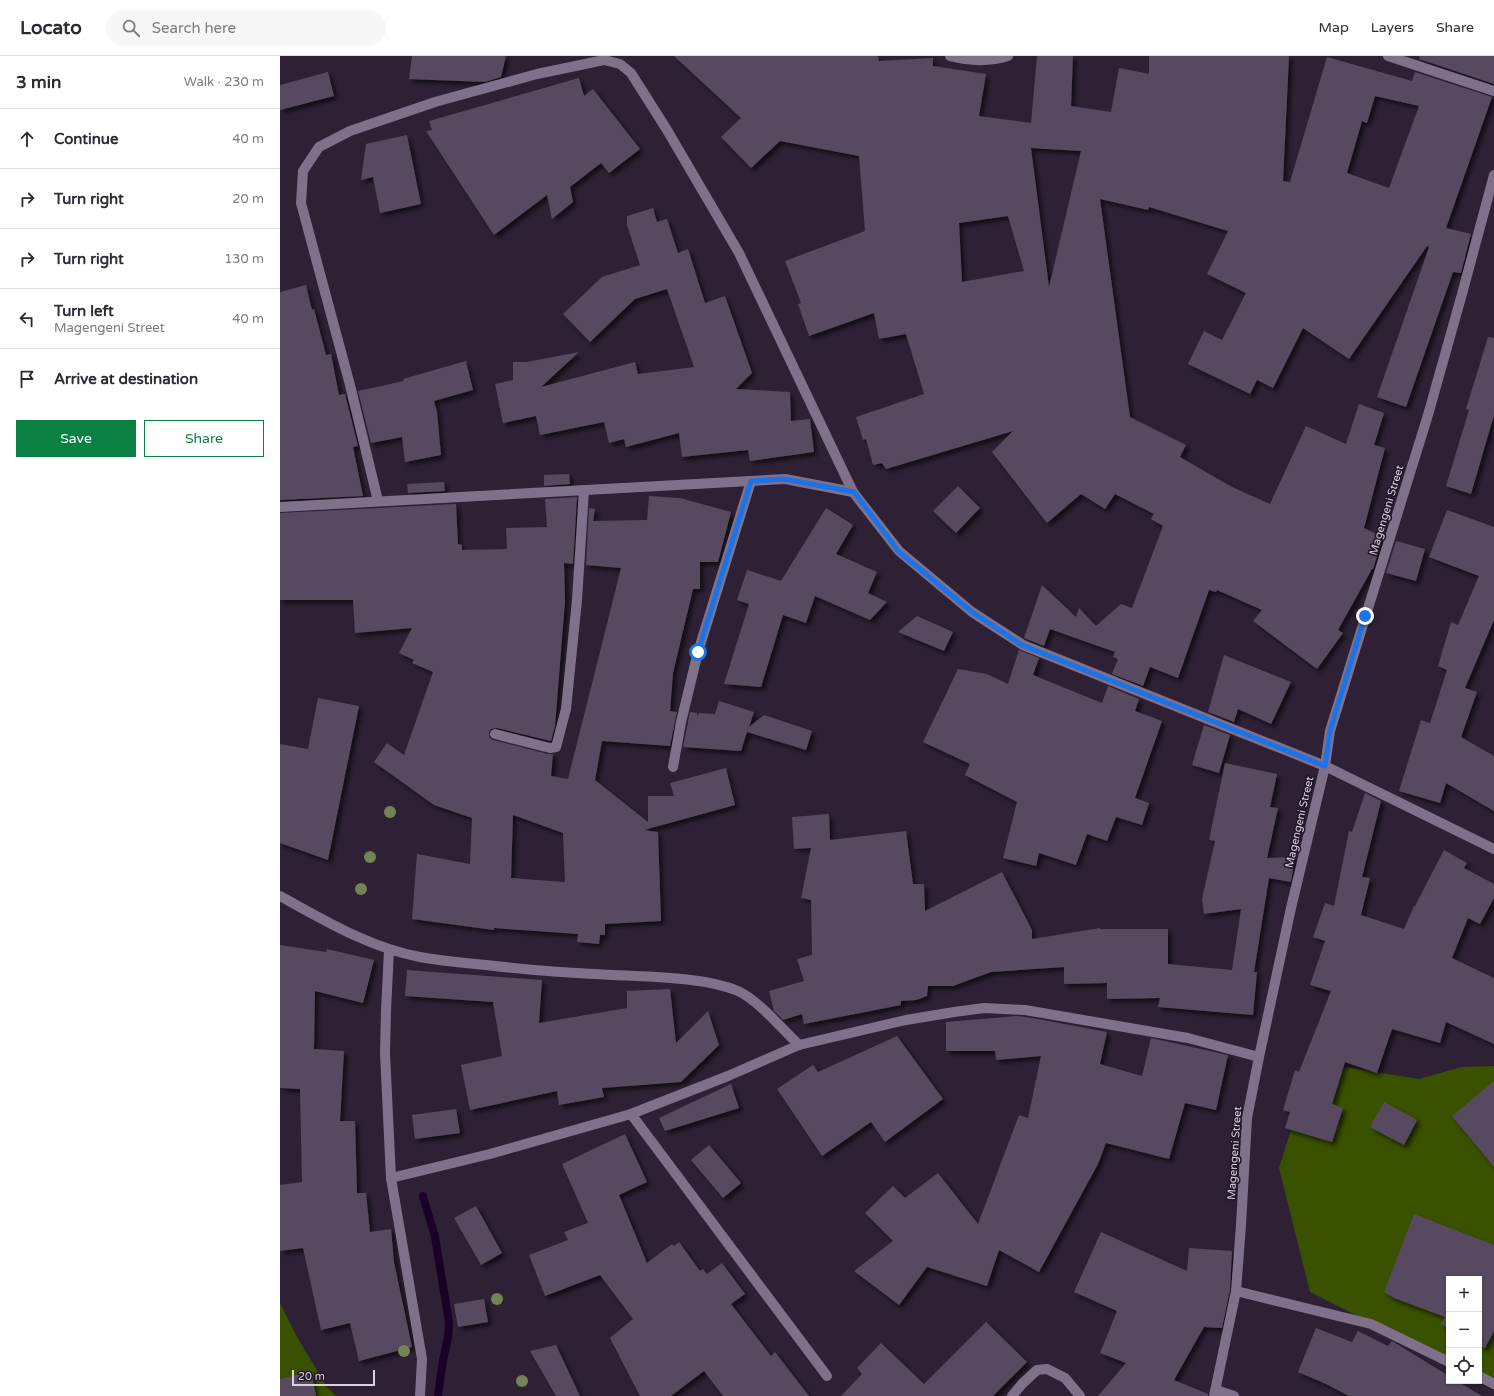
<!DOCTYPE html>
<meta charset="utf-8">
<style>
body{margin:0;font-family:"Varela Round",sans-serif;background:#f7f7f7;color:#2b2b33}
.controls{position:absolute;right:12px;bottom:12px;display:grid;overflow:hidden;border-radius:0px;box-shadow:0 1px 3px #0004}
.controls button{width:36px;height:36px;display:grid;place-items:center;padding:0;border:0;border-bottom:1px solid #e1e1e2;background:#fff;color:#2b2b33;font:20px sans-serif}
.scale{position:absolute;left:12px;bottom:10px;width:83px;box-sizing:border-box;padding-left:4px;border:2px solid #dad1df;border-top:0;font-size:11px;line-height:14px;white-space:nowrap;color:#dad1df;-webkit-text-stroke:3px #24172c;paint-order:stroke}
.stop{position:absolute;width:12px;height:12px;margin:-9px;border:3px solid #1a73e8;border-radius:50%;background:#fff}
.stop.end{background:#1a73e8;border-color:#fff;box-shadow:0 1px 4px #0008}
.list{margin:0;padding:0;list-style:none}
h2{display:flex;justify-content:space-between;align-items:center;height:52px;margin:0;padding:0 16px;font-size:17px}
h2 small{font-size:13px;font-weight:400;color:#7c7c81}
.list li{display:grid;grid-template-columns:26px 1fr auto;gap:12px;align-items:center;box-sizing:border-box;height:60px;padding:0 16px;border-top:1px solid #e1e1e2}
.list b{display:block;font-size:15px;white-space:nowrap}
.list p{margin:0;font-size:13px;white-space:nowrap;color:#7c7c81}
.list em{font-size:13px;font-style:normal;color:#7c7c81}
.actions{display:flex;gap:8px;padding:12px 16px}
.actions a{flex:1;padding:9px 0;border:1px solid #0b8043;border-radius:0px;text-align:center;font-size:14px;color:#0b8043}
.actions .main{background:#0b8043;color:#fff}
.icon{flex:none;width:22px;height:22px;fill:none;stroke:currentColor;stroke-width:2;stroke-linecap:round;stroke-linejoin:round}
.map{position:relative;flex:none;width:1214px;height:1340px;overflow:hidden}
header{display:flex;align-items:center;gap:24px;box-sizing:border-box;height:56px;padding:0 20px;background:#fff;border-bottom:1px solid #e1e1e2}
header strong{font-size:19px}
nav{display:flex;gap:22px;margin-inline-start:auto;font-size:14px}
.search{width:280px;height:36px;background:#f7f7f7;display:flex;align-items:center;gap:10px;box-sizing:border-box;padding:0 14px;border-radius:22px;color:#7c7c81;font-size:15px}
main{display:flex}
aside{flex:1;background:#fff}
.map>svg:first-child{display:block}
.green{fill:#3a5100}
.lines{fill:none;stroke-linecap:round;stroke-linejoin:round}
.stream{stroke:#1a0027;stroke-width:8}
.building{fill:#574960;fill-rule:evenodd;filter:url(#shadow)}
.minor{stroke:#80718a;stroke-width:10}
.tree{fill:#748355}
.route{stroke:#1a73e8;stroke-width:5}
.labels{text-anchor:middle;stroke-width:3.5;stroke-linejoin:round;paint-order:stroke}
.street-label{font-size:11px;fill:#dad1df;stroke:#24172c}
</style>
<header>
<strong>Locato</strong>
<div class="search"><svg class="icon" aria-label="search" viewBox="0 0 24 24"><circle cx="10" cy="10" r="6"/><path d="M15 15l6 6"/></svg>Search here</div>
<nav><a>Map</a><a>Layers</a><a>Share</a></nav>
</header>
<main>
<aside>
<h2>3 min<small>Walk · 230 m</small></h2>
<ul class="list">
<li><svg class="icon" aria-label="ahead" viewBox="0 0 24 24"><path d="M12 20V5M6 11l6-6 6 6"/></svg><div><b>Continue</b></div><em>40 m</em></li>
<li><svg class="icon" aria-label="right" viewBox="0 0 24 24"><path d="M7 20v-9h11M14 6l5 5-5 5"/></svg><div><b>Turn right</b></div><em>20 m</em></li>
<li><svg class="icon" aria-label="right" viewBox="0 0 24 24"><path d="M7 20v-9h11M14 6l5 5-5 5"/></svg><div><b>Turn right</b></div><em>130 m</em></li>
<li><svg class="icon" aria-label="left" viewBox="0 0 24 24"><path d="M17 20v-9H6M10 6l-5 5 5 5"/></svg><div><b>Turn left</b><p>Magengeni Street</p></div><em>40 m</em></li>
<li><svg class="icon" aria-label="arrive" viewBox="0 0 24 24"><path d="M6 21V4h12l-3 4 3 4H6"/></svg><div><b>Arrive at destination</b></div></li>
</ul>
<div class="actions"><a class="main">Save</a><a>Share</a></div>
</aside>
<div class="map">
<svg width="1214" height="1340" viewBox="0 0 1214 1340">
<defs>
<filter id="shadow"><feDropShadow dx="3.5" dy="3.5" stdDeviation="2" flood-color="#0009"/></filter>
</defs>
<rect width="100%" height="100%" fill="#2e2136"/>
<!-- green -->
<g class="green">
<path d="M 1032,1006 L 1139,1023 L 1182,1011 L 1214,1010 L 1214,1331 L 1199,1323 L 1199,1223 L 1169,1223 L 1169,1306 L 1030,1236 L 999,1112 Z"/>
<path d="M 0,1247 L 16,1279 L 47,1331 L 56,1340 L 0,1340 Z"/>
</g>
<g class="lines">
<!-- stream -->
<path class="stream" d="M 143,1140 L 155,1181 L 169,1266 L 168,1282 L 163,1304 L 158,1340"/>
</g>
<!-- building -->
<g class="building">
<path d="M 132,0 L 226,0 L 221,21 L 205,26 L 129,23 Z"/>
<path d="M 394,0 L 598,0 L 599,5 L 653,2 L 653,10 L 706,18 L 699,60 L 751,67 L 757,0 L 793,0 L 791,50 L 831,56 L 839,12 L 869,18 L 869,0 L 1009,0 L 1003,125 L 1010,126 L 1047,1 L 1132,25 L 1135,16 L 1212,41 L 1166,172 L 1191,178 L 1181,217 L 1173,216 L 1126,351 L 1097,341 L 1149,191 L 1147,190 L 1069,303 L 1023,272 L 993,332 L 977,324 L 970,338 L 908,308 L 924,275 L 942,284 L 966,237 L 927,218 L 948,175 L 869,151 L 868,154 L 820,143 L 850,361 L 906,389 L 900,401 L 952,431 L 990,448 L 1026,370 L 1066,388 L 1079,348 L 1104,357 L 1094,389 L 1105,392 L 1084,472 L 1103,481 L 1093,513 L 1092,513 L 1058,574 L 1063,577 L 1037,613 L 973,565 L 982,554 L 937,534 L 936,536 L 929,534 L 898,622 L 870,611 L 863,630 L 832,618 L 838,603 L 833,601 L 835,596 L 770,573 L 764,590 L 744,582 L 762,529 L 796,561 L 799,552 L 816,570 L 841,548 L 852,552 L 883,470 L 871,463 L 874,458 L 835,438 L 825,453 L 801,438 L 767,467 L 712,396 L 733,375 L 606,413 L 602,407 L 593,409 L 586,383 L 583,384 L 576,361 L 644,338 L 626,278 L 599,283 L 594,257 L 529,280 L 518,248 L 521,247 L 505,205 L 585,175 L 579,100 L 500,85 L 471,112 L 441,81 L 461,62 ZM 1095,40 L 1139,50 L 1109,132 L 1067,117 L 1082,65 L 1087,67 ZM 751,92 L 801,95 L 769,231 ZM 728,160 L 744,215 L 682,226 L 679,167 Z"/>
<path d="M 1140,0 L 1214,0 L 1214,28 L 1139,3 Z"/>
<path d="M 48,16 L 54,40 L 0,54 L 0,29 Z"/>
<path d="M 299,22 L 304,40 L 313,33 L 360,93 L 329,117 L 321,107 L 290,131 L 293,146 L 272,163 L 267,139 L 214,179 L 146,75 L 152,74 L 149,65 Z"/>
<path d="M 127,79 L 141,148 L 100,157 L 93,121 L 81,124 L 86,88 Z"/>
<path d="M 373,152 L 377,166 L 387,163 L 398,197 L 408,193 L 425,247 L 445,240 L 472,317 L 456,333 L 510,336 L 511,365 L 530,363 L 534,396 L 470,405 L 468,394 L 402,401 L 399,377 L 346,391 L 344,383 L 329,387 L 324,366 L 260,379 L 256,360 L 223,367 L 215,328 L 233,324 L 233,306 L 247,306 L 299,296 L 261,331 L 355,306 L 358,318 L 414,311 L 387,233 L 355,243 L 310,286 L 283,258 L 322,221 L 360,209 L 347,169 L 347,160 Z"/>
<path d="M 26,229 L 32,254 L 34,253 L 46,299 L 51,298 L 59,339 L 65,338 L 78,390 L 73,391 L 83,440 L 0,444 L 0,236 Z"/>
<path d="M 1208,281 L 1214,282 L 1214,359 L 1191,438 L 1166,430 L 1189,354 L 1186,353 Z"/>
<path d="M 186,305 L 193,334 L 154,345 L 157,356 L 161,399 L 125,406 L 122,381 L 91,387 L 78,335 L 124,325 L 123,323 Z"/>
<path d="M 289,418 L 290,428 L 264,430 L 264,419 Z"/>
<path d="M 164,426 L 165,435 L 128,437 L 127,428 Z"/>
<path d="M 678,430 L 700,452 L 676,477 L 653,455 Z"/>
<path d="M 369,440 L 400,442 L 451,456 L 438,506 L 420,506 L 420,533 L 413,533 L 393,617 L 390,655 L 397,656 L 390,690 L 322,685 L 315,724 L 368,766 L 368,740 L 394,740 L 390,727 L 446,712 L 455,749 L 364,774 L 378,776 L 381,865 L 325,868 L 325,879 L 320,879 L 319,888 L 297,886 L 298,878 L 214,872 L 214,874 L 132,863 L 137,798 L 190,808 L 192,762 L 154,749 L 94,706 L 107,687 L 124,699 L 153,616 L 132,607 L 134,604 L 119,597 L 132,572 L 75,577 L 73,544 L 0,544 L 0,457 L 176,448 L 178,488 L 182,489 L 182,494 L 227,493 L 226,472 L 267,471 L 265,443 L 297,441 L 293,508 L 284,507 L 285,545 L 275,670 L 271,685 L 217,672 L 211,673 L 209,677 L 210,682 L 213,684 L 268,698 L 273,698 L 271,720 L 288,723 L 341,512 L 306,509 L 309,452 L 315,453 L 313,465 L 367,464 ZM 233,759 L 283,777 L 285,826 L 231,822 Z"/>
<path d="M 546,452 L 573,469 L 556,498 L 597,516 L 588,537 L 607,546 L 590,564 L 535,540 L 526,567 L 503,559 L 481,631 L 444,628 L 469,548 L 457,544 L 467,514 L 501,525 Z"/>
<path d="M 1167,454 L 1214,471 L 1214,564 L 1185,632 L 1197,636 L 1181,681 L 1214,700 L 1214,755 L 1166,727 L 1160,747 L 1119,735 L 1141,664 L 1150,667 L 1167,614 L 1158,610 L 1171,566 L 1178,569 L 1199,520 L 1149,501 Z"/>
<path d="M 1116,485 L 1145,493 L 1136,525 L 1106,517 Z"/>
<path d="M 637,560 L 673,576 L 664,595 L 618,576 Z"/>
<path d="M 739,594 L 759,602 L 753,619 L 822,647 L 828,630 L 859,643 L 855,655 L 882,665 L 855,742 L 869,747 L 862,769 L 836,761 L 827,785 L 807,778 L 796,809 L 759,797 L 756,810 L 723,802 L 737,746 L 685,719 L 690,708 L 643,686 L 678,613 L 707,618 L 728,628 Z"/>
<path d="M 944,599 L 1011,626 L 991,668 L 958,653 L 954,666 L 928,656 Z"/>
<path d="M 38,642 L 79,650 L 48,804 L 0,787 L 0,688 L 28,693 Z"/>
<path d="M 439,645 L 474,656 L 469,671 L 484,659 L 532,675 L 526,694 L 467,676 L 461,695 L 403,691 L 410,656 L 417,657 L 417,660 L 419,657 L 435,658 Z"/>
<path d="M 924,669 L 950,679 L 939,717 L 912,709 Z"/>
<path d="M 945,707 L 997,718 L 990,751 L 998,752 L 987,802 L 1015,801 L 1011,826 L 989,822 L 974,916 L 977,916 L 973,959 L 878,951 L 880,942 L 827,943 L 827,927 L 784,928 L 784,911 L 711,916 L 673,930 L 648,930 L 647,940 L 636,944 L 621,945 L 621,949 L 524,968 L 522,958 L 503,964 L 494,955 L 489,935 L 524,925 L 517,903 L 532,899 L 531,844 L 521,842 L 531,792 L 514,793 L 512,761 L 549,758 L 550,784 L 626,775 L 633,828 L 644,828 L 645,855 L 722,816 L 752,874 L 752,883 L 820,872 L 820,873 L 888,873 L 888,908 L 952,914 L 961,853 L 924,858 L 922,843 L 935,785 L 929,784 Z"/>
<path d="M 1085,737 L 1101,745 L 1082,821 L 1090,822 L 1081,859 L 1124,873 L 1134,850 L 1135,850 L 1164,794 L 1187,807 L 1184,812 L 1214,828 L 1214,842 L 1200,868 L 1188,862 L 1172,902 L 1214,922 L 1214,988 L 1166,966 L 1160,987 L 1112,973 L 1097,1017 L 1065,1006 L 1052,1048 L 1063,1052 L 1052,1086 L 1005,1072 L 1010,1056 L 1003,1054 L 1015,1014 L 1019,1016 L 1051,935 L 1030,929 L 1045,885 L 1033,881 L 1045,847 L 1054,850 L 1069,775 L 1072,776 Z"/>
<path d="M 0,889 L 46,896 L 47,893 L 94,904 L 83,947 L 35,935 L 34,993 L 64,995 L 60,1065 L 75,1065 L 77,1137 L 86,1137 L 90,1176 L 111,1173 L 114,1206 L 132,1291 L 79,1305 L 70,1267 L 41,1274 L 23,1192 L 0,1195 L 0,1129 L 22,1126 L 20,1033 L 0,1032 Z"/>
<path d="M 127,914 L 262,924 L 259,967 L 347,952 L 347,935 L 390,933 L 396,987 L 428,955 L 439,989 L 401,1026 L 322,1032 L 324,1041 L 279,1049 L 277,1035 L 190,1054 L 181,1009 L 222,1000 L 213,946 L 125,940 Z"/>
<path d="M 737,960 L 758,963 L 827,976 L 820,1008 L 862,1020 L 871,982 L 948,999 L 936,1054 L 905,1047 L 889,1103 L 826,1087 L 818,1108 L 759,1216 L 719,1194 L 707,1230 L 647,1211 L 619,1249 L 574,1215 L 613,1185 L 585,1157 L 613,1130 L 625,1142 L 658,1117 L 698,1168 L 739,1059 L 748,1062 L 761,1000 L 716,1004 L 715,995 L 666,995 L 666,966 Z"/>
<path d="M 617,980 L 663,1043 L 605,1086 L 591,1066 L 542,1100 L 497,1033 L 533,1009 L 538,1016 Z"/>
<path d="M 1214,1025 L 1214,1111 L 1172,1060 Z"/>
<path d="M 451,1028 L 459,1052 L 385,1075 L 379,1062 Z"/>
<path d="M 1104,1046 L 1137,1064 L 1124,1089 L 1090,1071 Z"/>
<path d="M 176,1053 L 180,1077 L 135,1083 L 132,1059 Z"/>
<path d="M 345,1078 L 367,1126 L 339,1139 L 367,1207 L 392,1188 L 394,1190 L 399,1186 L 420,1215 L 423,1213 L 427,1218 L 442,1207 L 465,1238 L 451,1248 L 491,1300 L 495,1296 L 529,1340 L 443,1340 L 424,1315 L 391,1340 L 360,1340 L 330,1282 L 353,1263 L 320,1219 L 265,1240 L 249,1199 L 288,1184 L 284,1176 L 308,1167 L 282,1108 Z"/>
<path d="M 429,1089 L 461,1127 L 443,1142 L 411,1104 Z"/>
<path d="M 196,1150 L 222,1197 L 201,1209 L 174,1162 Z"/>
<path d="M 1134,1158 L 1214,1189 L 1214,1275 L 1205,1292 L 1199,1289 L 1199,1223 L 1169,1223 L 1169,1272 L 1161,1268 L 1165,1261 L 1114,1242 L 1104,1236 Z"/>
<path d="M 821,1176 L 907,1215 L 909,1192 L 952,1195 L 950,1234 L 942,1272 L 924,1271 L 894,1324 L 928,1338 L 928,1340 L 818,1340 L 846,1307 L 820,1297 L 837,1255 L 794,1236 Z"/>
<path d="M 204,1243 L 208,1266 L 178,1271 L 174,1248 Z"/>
<path d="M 706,1266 L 747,1306 L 713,1340 L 561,1340 L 582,1318 L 577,1312 L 601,1287 L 644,1328 Z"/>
<path d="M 1036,1272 L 1072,1286 L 1078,1275 L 1108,1290 L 1112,1285 L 1169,1320 L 1169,1325 L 1177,1325 L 1202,1340 L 1069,1340 L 1046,1328 L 1018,1316 Z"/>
<path d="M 276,1289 L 300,1340 L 276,1340 L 250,1295 Z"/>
<path d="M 31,1316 L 36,1340 L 0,1340 L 0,1323 Z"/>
</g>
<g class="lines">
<!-- minor -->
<g class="minor">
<path d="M 670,0 C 689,5 709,6 728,0"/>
<path d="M 1108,0 L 1214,35"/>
<path d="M 98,445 L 70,329 L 21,147 L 23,115 L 39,91 L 70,75 L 155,46 L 257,18 L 324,4 L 340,8 L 351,17 L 387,74 L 459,197 L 573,436 L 619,495 L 692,556 L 743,589 L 1045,710 L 1214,793"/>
<path d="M 0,451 L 505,423 L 573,436"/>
<path d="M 215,678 L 270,692 L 276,691 L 286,653 L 297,544 L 304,434"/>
<path d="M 393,711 L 401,666 L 418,596 L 471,425"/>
<path d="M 0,840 C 44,864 90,892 140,901 C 162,905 184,907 206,909 C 248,914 290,917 333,919 C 370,921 424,921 458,935 C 478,944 502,973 519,989"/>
<path d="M 109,894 L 106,955 L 105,997 L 111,1122 L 142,1303 L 140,1340"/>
<path d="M 351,1058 L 547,1320"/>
<path d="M 111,1122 L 210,1098 L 351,1058 L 448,1020 L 519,989 L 626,964 L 674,956 L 704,952 L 745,954 L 908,982 L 979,1001"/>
<path d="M 956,1235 L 1091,1268 L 1169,1306"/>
<path d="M 1199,1320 L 1214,1328"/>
<path d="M 936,1334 L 954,1340"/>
<path d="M 732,1340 L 742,1328 L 757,1314 L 767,1313 L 785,1322 L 800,1340"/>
<path d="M 934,1340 L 956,1235 L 961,1169 L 967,1062 L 979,1001 L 1011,852 L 1045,710 L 1050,675 L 1148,359 L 1182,238 L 1214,119"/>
</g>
</g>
<!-- trees -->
<g class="tree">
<circle cx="110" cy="756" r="6"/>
<circle cx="90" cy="801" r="6"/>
<circle cx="81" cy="833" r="6"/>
<circle cx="217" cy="1243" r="6"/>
<circle cx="124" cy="1295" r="6"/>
<circle cx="242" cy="1325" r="6"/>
</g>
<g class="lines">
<!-- route -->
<path class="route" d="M 418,596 L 471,425 L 505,423 L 574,436 L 619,496 L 692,556 L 742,589 L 1045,710 L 1050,675 L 1085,560"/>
</g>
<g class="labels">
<!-- street labels -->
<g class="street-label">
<text transform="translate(1106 454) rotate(-73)" y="4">Magengeni Street</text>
<text transform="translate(1019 766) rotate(-77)" y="4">Magengeni Street</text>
<text transform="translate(954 1097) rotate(-86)" y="4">Magengeni Street</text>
</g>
</g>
</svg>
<div class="controls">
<button>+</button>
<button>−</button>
<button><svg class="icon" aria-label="locate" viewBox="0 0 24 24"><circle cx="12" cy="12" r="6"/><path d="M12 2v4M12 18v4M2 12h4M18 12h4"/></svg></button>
</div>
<div class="scale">20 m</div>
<div class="stop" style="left:418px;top:596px"></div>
<div class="stop end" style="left:1085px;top:560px"></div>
</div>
</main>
